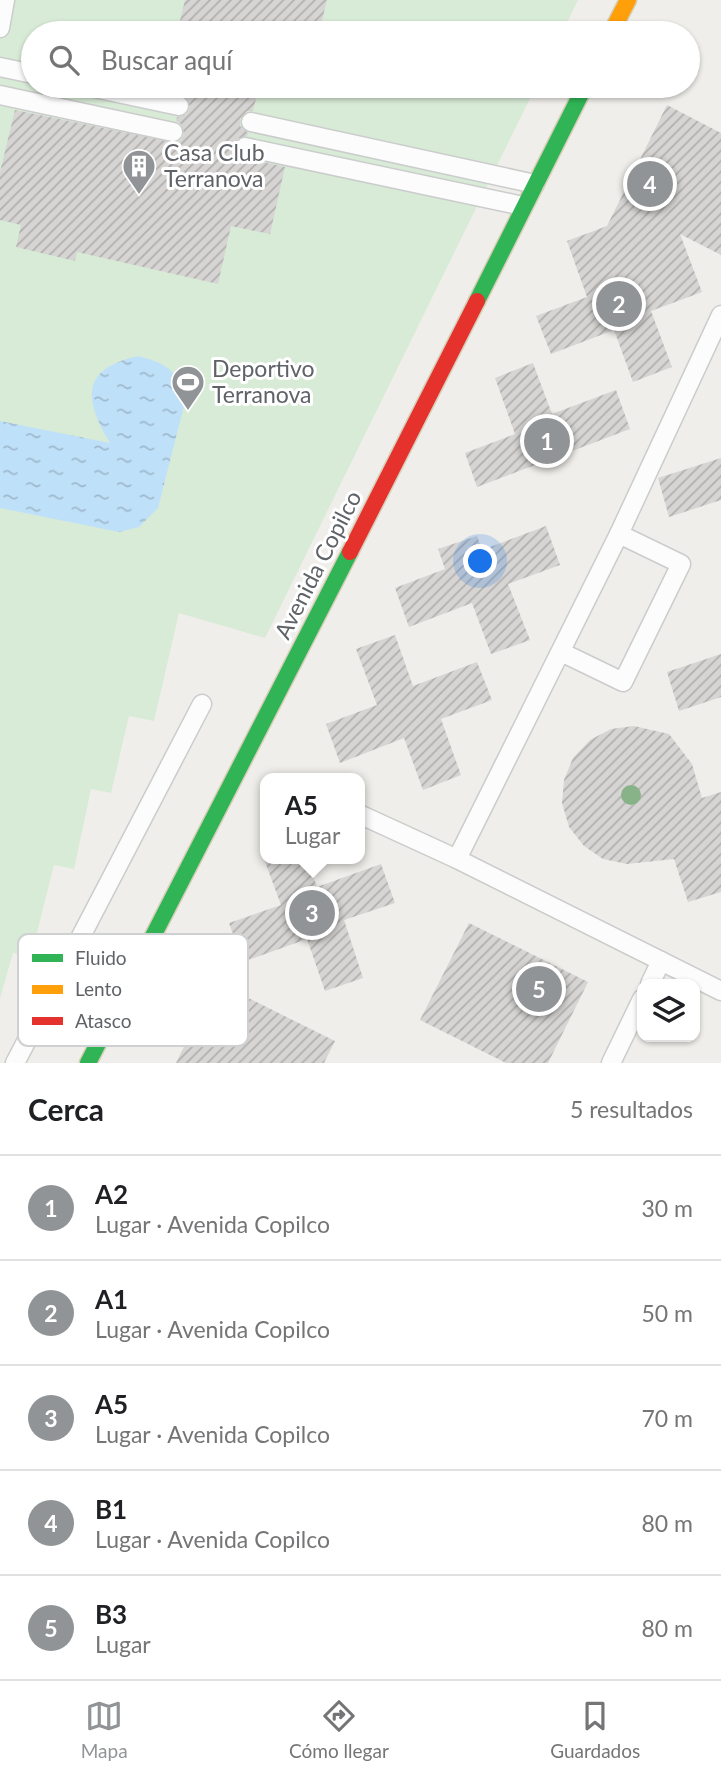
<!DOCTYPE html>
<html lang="es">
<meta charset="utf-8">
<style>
body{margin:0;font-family:Lato,sans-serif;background:#f2f2f2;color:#202124}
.controls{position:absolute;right:21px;bottom:21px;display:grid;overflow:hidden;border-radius:14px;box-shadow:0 2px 5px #0004}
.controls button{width:63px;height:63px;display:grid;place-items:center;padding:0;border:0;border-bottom:2px solid #e0e0e0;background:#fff;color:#202124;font:35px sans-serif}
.you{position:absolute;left:481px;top:562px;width:24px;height:24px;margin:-18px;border:5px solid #fff;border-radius:50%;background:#1a73e8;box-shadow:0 0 0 10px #1a73e833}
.badge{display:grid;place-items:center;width:46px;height:46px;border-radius:50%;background:#919496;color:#fff;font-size:23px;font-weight:700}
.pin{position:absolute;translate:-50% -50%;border:4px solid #fff;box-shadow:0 2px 7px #0006}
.popup{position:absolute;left:260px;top:773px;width:105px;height:91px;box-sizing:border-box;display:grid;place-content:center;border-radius:14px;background:#fff;filter:drop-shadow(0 2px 5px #0005);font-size:23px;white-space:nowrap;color:#757577}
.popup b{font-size:26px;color:#202124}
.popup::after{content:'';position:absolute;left:50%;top:100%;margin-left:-14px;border:14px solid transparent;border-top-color:#fff}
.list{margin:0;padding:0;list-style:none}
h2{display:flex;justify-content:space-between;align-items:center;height:91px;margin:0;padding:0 28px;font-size:30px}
h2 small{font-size:23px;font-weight:400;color:#757577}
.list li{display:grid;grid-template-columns:46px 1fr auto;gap:21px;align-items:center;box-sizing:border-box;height:105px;padding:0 28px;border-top:2px solid #e0e0e0}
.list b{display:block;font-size:26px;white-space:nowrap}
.list p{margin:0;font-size:23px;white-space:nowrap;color:#757577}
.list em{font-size:23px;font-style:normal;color:#757577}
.icon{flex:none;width:38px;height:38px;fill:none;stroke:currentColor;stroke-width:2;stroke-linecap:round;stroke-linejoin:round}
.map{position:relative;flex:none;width:721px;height:1063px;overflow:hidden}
.search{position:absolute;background:#fff;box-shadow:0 2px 5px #0004;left:21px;right:21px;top:21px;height:77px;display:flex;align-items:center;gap:18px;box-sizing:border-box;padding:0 24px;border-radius:38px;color:#757577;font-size:26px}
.sheet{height:616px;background:#fff}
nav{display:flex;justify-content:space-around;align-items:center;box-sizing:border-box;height:98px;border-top:2px solid #e0e0e0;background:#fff;font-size:19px;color:#757577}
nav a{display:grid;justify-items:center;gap:4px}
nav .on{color:#919496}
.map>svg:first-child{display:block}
.park{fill:#d8ebd6}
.water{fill:url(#water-ripples)}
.building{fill:url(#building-hatch)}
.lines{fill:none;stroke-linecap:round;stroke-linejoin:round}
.lane-casing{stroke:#cbcccc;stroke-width:21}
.fast-casing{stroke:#d7ceb8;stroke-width:19}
.slow-casing{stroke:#d7ceb8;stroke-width:19}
.jam-casing{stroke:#d7ceb8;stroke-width:19}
.lane{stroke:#fdfcfc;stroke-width:18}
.fast{stroke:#30b455;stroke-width:16}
.slow{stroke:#ff9f0a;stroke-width:16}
.jam{stroke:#e5322d;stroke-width:16}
.tree{fill:#88b388}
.labels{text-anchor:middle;stroke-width:6;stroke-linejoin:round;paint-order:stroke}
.poi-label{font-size:23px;fill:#5f6368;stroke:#fff;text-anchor:start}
.street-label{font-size:23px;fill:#5f6368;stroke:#fff}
.key{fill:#fff;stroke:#cfd0d2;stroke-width:2}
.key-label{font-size:19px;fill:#5f6368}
</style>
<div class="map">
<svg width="721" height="1063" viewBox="0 0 721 1063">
<defs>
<pattern id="water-ripples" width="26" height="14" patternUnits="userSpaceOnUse" patternTransform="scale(1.75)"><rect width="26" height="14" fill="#bfe0f9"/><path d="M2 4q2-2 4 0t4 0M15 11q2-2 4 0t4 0" fill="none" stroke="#9eb9cd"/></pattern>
<pattern id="building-hatch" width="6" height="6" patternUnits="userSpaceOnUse" patternTransform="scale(1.75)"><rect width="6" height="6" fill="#d6d5d3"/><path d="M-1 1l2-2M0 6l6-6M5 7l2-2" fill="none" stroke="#b1b0af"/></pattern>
</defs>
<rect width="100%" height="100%" fill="#efeeea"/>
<!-- park -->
<path class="park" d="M 0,0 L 578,0 L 562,33 L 33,33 L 33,86 L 536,86 L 265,638 L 179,613 L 154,721 L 129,716 L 111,793 L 91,789 L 74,869 L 54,865 L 31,956 L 13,953 L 0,998 Z"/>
<!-- water -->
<path class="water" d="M 138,356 C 170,364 181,373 184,406 L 158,508 L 139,527 L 119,532 L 0,508 L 0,421 L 110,443 C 84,400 80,369 138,356 Z"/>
<!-- building -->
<g class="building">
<path d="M 185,0 L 327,0 L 319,33 L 177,33 Z"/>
<path d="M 184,86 L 259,86 L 253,111 L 247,111 L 240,119 L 240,126 L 248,133 L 247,136 L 237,139 L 234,150 L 243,158 L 285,167 L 270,234 L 231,226 L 218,284 L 77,252 L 75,261 L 16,247 L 21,225 L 0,220 L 0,172 L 15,110 L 176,143 L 181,140 L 184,134 L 181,124 L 176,121 L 177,117 L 187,114 L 190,108 L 187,98 L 182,95 Z"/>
<path d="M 667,105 L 721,133 L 721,255 L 680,234 L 702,292 L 651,311 L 672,367 L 633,382 L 614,330 L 551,354 L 536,316 L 587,297 L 567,241 L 607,226 Z"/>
<path d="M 533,363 L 552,414 L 616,390 L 630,429 L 477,487 L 465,453 L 515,434 L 495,378 Z"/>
<path d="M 721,458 L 721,500 L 669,517 L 658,478 Z"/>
<path d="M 546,526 L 560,565 L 508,584 L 530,640 L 491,654 L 472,603 L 409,627 L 395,588 L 445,569 L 438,549 L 477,536 L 482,550 Z"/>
<path d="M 395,635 L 413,686 L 477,662 L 492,700 L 441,719 L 461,775 L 423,790 L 404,738 L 340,763 L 326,724 L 377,705 L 356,649 Z"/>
<path d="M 721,654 L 721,697 L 679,711 L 667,672 Z"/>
<path d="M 634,726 L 669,734 L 692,764 L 702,798 L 721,792 L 721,892 L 688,902 L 674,859 L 627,864 L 603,859 L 584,846 L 569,827 L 562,803 L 564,780 L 573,758 L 590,740 L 611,729 Z"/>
<path d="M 264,859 L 307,859 L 317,887 L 381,864 L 395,903 L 344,920 L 363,978 L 325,991 L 307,939 L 243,962 L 229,923 L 281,905 Z"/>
<path d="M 469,923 L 588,982 L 548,1063 L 506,1063 L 420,1020 Z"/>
<path d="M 216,982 L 335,1041 L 324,1063 L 176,1063 Z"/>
</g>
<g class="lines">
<defs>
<g id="lane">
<path d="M 0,28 L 5,0"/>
<path d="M 0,67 L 33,74"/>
<path d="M 85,86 L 179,106"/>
<path d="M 0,95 L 173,132"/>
<path d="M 251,122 L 535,184"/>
<path d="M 245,147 L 523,206"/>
<path d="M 619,534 L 721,315"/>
<path d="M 359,814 L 457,859 L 721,991"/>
<path d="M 457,859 L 619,534 L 681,564 L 623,682 L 561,652"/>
<path d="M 650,984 L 661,961"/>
<path d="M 15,1063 L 202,704"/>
<path d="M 611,1063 L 642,999"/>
</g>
<g id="fast">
<path d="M 477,301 L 585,86"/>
<path d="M 88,1063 L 350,552"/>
</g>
<path id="slow" d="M 611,33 L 628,0"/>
<path id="jam" d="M 350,552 L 477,301"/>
</defs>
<!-- lane casing -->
<use href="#lane" class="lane-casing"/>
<!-- fast casing -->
<use href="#fast" class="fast-casing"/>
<!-- slow casing -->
<use href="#slow" class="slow-casing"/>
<!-- jam casing -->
<use href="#jam" class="jam-casing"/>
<!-- lane -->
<use href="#lane" class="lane"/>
<!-- fast -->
<use href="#fast" class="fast"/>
<!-- slow -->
<use href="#slow" class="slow"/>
<!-- jam -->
<use href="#jam" class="jam"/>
</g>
<!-- trees -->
<circle class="tree" cx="631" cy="795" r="10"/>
<!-- icons -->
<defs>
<symbol id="building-pin" viewBox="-11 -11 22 30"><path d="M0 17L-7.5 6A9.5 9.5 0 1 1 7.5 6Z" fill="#919496" stroke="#fff"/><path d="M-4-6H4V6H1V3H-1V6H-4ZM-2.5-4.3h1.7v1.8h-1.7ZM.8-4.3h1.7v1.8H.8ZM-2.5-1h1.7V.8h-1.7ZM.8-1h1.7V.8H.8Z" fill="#fff"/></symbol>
<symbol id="stadium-pin" viewBox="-11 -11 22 30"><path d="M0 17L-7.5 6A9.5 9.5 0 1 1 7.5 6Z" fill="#919496" stroke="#fff"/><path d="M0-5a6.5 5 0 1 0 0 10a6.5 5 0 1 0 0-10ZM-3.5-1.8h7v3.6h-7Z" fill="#fff"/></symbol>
</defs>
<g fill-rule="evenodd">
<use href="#building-pin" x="120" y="147" width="38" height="52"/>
<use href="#stadium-pin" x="169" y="363" width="38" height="52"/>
</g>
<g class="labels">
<!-- poi labels -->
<g class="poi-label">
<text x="164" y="161">Casa Club<tspan x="164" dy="26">Terranova</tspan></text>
<text x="212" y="377">Deportivo<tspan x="212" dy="26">Terranova</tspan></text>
</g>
<!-- street labels -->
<g class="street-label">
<text transform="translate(318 565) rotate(-63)" y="8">Avenida Copilco</text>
</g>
</g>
<!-- legend -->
<rect x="18" y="934" width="230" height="112" rx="10" class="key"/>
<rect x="32" y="954" width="31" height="8" fill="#30b455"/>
<rect x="32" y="985" width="31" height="9" fill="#ff9f0a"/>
<rect x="32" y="1017" width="31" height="8" fill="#e5322d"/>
<g class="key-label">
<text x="75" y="965">Fluido</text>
<text x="75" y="996">Lento</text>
<text x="75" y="1028">Atasco</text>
</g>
</svg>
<div class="controls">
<button><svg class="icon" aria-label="layers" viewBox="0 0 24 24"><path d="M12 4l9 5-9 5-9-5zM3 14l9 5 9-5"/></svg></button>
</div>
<div class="you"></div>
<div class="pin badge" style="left:547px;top:441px">1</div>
<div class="pin badge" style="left:619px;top:304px">2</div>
<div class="pin badge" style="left:312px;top:913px">3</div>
<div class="popup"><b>A5</b>Lugar</div>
<div class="pin badge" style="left:650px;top:184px">4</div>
<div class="pin badge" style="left:539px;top:989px">5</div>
<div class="search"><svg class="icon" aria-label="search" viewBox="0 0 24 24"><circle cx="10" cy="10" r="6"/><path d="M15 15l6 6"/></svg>Buscar aquí</div>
</div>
<section class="sheet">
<h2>Cerca<small>5 resultados</small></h2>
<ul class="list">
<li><span class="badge">1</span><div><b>A2</b><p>Lugar · Avenida Copilco</p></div><em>30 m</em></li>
<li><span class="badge">2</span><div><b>A1</b><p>Lugar · Avenida Copilco</p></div><em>50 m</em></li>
<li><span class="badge">3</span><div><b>A5</b><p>Lugar · Avenida Copilco</p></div><em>70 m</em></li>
<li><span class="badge">4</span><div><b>B1</b><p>Lugar · Avenida Copilco</p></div><em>80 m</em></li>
<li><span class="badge">5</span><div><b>B3</b><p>Lugar</p></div><em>80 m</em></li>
</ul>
</section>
<nav>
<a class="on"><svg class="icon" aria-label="map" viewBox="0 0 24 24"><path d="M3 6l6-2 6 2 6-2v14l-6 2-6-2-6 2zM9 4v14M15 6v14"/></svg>Mapa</a>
<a><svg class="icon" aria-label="directions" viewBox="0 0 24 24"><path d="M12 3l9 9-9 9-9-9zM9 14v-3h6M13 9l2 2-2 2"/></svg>Cómo llegar</a>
<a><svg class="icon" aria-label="saved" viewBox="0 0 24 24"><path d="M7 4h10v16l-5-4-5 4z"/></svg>Guardados</a>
</nav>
